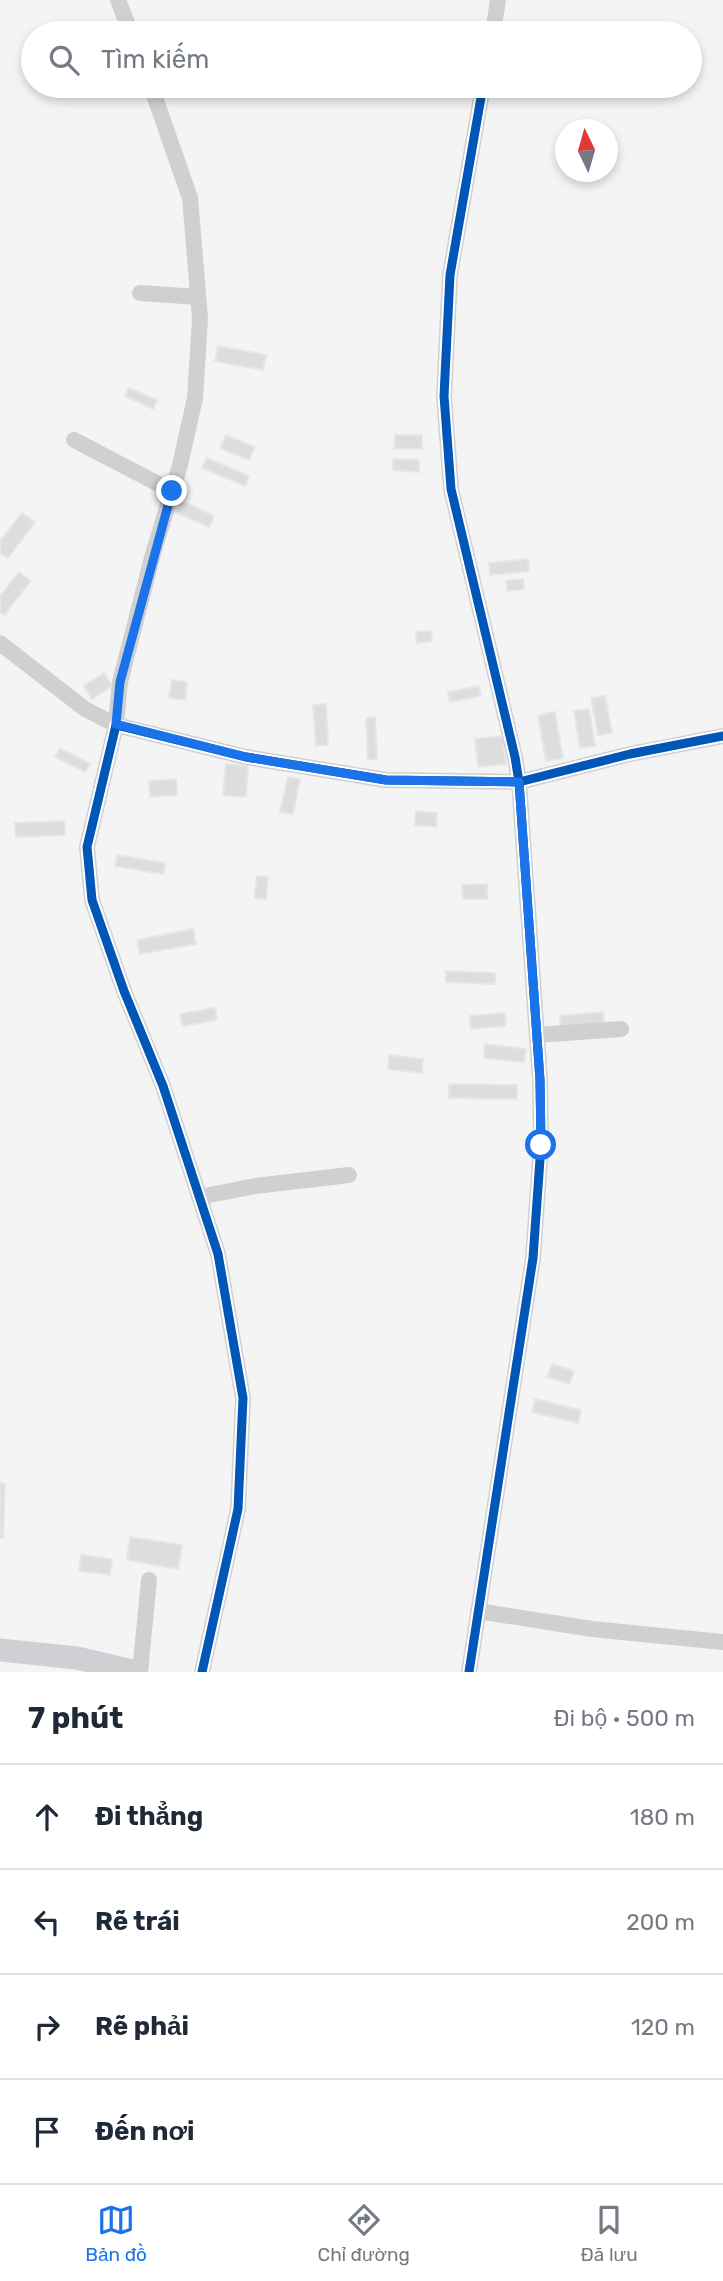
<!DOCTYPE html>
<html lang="vi">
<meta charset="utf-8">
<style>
body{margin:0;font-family:Rubik,sans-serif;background:#f6f6f7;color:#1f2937}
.compass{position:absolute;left:555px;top:119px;width:63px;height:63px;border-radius:50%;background:#fff;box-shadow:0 4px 10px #0003;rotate:355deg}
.stop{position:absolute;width:21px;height:21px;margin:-16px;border:5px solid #1a73e8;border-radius:50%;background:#fff}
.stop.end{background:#1a73e8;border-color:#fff;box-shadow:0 2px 7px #0008}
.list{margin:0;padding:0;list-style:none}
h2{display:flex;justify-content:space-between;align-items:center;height:91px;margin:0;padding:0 28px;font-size:30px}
h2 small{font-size:23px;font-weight:400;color:#747a83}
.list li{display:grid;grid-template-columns:46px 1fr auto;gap:21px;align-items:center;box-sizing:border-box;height:105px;padding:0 28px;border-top:2px solid #e0e1e3}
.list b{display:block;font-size:26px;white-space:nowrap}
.list em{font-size:23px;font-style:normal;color:#747a83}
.icon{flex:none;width:38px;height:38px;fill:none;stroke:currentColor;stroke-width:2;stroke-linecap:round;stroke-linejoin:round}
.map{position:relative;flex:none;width:723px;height:1672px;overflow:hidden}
.search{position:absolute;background:#fff;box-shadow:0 4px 10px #0003;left:21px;right:21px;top:21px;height:77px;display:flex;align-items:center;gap:18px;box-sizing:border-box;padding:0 24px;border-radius:38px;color:#747a83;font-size:26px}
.sheet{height:511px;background:#fff}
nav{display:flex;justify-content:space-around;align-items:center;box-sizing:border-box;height:98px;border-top:2px solid #e0e1e3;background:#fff;font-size:19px;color:#747a83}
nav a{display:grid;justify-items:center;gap:4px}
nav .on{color:#1a73e8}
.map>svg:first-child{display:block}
.building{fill:#ddddde;stroke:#e5e6e7;stroke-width:2}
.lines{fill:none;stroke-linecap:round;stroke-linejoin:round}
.minor{stroke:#ced0d2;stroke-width:16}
.secondary{stroke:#ced0d4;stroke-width:23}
.cycleway-casing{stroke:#fff;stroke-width:13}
.cycleway{stroke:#0057b8;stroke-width:9}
.route{stroke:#1a73e8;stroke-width:9}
</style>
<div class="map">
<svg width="723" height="1672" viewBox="0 0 723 1672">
<rect width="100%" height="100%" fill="#f4f4f4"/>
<!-- building -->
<g class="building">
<path d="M 218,346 L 266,355 L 263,370 L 215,361 Z"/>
<path d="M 129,388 L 157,400 L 153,409 L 125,396 Z"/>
<path d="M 226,435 L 255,447 L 249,460 L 220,448 Z"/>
<path d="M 395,435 L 422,435 L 422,449 L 394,449 Z"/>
<path d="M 207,458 L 249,476 L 245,486 L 202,468 Z"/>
<path d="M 393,459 L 419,460 L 419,472 L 393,470 Z"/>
<path d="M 180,500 L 214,516 L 209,527 L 175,512 Z"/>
<path d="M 22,513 L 35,522 L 8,558 L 0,553 L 0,541 Z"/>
<path d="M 528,559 L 529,571 L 490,575 L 489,563 Z"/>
<path d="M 19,572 L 31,581 L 4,615 L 0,612 L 0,596 Z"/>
<path d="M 523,579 L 524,589 L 507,591 L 506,581 Z"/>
<path d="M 431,631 L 432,641 L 417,643 L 416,632 Z"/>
<path d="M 104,673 L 112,686 L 92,699 L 84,686 Z"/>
<path d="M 172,680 L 187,682 L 185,700 L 169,698 Z"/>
<path d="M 479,686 L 481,696 L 450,702 L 448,692 Z"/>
<path d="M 605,696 L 612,733 L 598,735 L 591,698 Z"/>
<path d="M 326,704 L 328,745 L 316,746 L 313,705 Z"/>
<path d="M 589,709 L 595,746 L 580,748 L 574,711 Z"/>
<path d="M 555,712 L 563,758 L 546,761 L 538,715 Z"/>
<path d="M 375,717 L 377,759 L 368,759 L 366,718 Z"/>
<path d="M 503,736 L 506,764 L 478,767 L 475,739 Z"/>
<path d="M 60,748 L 90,764 L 85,772 L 55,757 Z"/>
<path d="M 226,764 L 248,766 L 246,797 L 223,795 Z"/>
<path d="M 288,777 L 300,779 L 293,814 L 280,812 Z"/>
<path d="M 176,779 L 177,795 L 150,797 L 149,781 Z"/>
<path d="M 416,811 L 437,813 L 436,827 L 415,825 Z"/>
<path d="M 64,821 L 65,835 L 16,837 L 15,823 Z"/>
<path d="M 117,855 L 165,863 L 163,874 L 115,866 Z"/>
<path d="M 257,876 L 268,877 L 266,899 L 254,898 Z"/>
<path d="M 487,884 L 487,899 L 463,899 L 462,885 Z"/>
<path d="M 193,929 L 196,944 L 140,954 L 137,940 Z"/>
<path d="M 446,971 L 495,973 L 495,984 L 446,982 Z"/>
<path d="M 215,1008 L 217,1020 L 182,1026 L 180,1014 Z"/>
<path d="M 603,1012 L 604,1023 L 561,1027 L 560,1016 Z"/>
<path d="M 505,1013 L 506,1026 L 471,1029 L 470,1016 Z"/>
<path d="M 485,1044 L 526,1049 L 524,1062 L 484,1058 Z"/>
<path d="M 389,1055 L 423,1059 L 422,1073 L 388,1069 Z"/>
<path d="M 449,1084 L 517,1085 L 517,1099 L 449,1098 Z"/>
<path d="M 552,1364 L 574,1371 L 570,1384 L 547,1377 Z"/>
<path d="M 535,1399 L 581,1410 L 578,1423 L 532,1412 Z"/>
<path d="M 0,1483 L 5,1484 L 3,1538 L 0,1538 Z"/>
<path d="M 130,1537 L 182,1545 L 178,1569 L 127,1560 Z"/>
<path d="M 81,1555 L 112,1559 L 110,1575 L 79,1571 Z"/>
</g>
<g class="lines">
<!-- minor -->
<g class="minor">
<path d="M 118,0 L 131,33"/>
<path d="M 493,33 L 498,0"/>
<path d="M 140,293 L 198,297"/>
<path d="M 74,440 L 172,491"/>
<path d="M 0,643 L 85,709 L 116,725 L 120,682 L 153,554 L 180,465 L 195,398 L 200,318 L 190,198 L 151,86"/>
<path d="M 537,1035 L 621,1029"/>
<path d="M 199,1197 L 255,1186 L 349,1175"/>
<path d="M 478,1611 L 592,1629 L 723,1642"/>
<path d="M 140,1672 L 149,1580"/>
<path d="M 202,1672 L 238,1509 L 243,1398 L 218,1254 L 163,1086 L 124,991 L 92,900 L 87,847 L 116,725 L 246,757 L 386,780 L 519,782 L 630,754 L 723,736"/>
<path d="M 469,1672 L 533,1258 L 541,1145 L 540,1080 L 519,782 L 515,757 L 451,489 L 444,396 L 450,275 L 483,86"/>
</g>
<!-- secondary -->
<path class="secondary" d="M 0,1650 L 77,1658 L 136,1672"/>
<defs>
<g id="cycleway">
<path d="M 202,1672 L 238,1509 L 243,1398 L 218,1254 L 163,1086 L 124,991 L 92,900 L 87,847 L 116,725 L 246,757 L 386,780 L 519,782 L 630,754 L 723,736"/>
<path d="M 469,1672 L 533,1258 L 541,1145 L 540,1080 L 519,782 L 515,757 L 451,489 L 444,396 L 450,275 L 483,86"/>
</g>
</defs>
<!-- cycleway casing -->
<use href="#cycleway" class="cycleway-casing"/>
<!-- cycleway -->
<use href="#cycleway" class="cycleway"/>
</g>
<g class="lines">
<!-- route -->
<path class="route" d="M 172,491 L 120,682 L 116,724 L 246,757 L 386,780 L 519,782 L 540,1080 L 541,1145"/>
</g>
</svg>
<svg class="compass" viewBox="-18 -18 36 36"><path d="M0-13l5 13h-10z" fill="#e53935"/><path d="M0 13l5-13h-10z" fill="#747a83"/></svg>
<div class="stop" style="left:541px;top:1145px"></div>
<div class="stop end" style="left:172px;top:491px"></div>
<div class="search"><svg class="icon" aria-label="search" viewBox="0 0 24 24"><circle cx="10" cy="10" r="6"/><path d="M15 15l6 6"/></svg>Tìm kiếm</div>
</div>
<section class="sheet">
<h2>7 phút<small>Đi bộ · 500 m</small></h2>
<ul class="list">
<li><svg class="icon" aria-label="ahead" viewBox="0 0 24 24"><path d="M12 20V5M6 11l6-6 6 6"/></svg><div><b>Đi thẳng</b></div><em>180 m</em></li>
<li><svg class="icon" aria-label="left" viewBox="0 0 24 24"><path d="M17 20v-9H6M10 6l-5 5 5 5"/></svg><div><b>Rẽ trái</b></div><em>200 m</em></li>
<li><svg class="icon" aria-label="right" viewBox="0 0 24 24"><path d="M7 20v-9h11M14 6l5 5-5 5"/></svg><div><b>Rẽ phải</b></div><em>120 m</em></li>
<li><svg class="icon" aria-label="arrive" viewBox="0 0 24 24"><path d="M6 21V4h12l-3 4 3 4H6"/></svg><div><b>Đến nơi</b></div></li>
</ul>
</section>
<nav>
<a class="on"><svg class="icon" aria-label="map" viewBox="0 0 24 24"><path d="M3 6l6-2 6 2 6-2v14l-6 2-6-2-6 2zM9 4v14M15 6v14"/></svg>Bản đồ</a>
<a><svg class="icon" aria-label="directions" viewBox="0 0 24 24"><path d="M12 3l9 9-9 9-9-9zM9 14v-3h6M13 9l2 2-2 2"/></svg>Chỉ đường</a>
<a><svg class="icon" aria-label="saved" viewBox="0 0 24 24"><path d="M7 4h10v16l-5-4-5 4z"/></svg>Đã lưu</a>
</nav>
